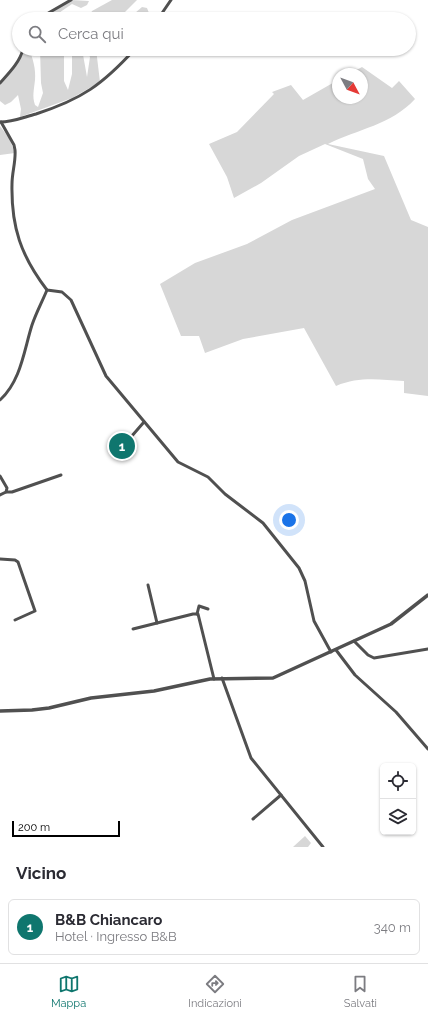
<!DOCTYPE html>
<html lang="it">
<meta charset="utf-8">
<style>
body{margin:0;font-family:Raleway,sans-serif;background:#f7f7f7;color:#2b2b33}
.controls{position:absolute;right:12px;bottom:12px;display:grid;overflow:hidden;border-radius:6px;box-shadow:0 1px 3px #0004}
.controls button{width:36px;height:36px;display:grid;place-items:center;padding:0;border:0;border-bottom:1px solid #e1e1e2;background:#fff;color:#2b2b33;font:20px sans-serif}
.compass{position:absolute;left:332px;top:68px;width:36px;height:36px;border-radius:50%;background:#fff;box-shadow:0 1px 3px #0004;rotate:131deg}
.scale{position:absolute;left:12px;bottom:10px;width:108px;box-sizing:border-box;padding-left:4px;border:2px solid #000;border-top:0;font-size:11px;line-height:14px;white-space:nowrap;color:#000;-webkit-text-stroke:3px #fff;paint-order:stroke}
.you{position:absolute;left:289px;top:520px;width:14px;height:14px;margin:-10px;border:3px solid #fff;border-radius:50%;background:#1a73e8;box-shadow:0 0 0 6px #1a73e833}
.badge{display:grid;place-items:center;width:26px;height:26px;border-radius:50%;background:#0f766e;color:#fff;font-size:13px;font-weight:700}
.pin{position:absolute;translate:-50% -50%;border:2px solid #fff;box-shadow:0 1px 4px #0006}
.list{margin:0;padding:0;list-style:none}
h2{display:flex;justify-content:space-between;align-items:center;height:52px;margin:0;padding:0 16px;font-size:17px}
h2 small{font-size:13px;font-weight:400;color:#7c7c81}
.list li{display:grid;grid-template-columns:26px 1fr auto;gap:12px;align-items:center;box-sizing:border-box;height:56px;margin:0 8px 8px;padding:0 8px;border:1px solid #e1e1e2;border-radius:6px}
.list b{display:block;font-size:15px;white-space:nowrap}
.list p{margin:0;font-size:13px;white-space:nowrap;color:#7c7c81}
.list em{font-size:13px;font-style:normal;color:#7c7c81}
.icon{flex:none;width:22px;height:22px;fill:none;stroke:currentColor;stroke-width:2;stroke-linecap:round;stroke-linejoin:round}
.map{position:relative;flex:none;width:428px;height:847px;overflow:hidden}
.search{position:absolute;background:#fff;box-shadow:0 1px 3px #0004;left:12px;right:12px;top:12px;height:44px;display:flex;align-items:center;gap:10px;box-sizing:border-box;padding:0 14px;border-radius:22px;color:#7c7c81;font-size:15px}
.sheet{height:116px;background:#fff}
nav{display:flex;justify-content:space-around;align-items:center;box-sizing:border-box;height:56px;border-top:1px solid #e1e1e2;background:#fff;font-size:11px;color:#7c7c81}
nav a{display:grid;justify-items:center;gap:2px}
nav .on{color:#0f766e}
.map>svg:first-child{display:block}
.green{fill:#d7d7d7}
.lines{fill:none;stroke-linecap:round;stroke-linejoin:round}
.minor{stroke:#505050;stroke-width:3}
.tertiary{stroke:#505050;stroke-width:3.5}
</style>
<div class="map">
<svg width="428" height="847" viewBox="0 0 428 847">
<rect width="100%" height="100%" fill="#fff"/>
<!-- green -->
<g class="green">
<path d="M 71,0 L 89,1 L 87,5 L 81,8 L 72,4 L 50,19 L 42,19 Z"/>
<path d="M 112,0 L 137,0 L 118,19 L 103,19 L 91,13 L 92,11 Z"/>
<path d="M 142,7 L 147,8 L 149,13 L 148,19 L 128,19 Z"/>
<path d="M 23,49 L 29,49 C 33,59 36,69 35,80 C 34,90 32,96 35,105 L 38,107 L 43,93 L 41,83 L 40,49 L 64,49 L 64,81 L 68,90 L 72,74 L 72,49 L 82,49 L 87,77 L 90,57 L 86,49 L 96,49 L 100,82 L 72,98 L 20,117 L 21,109 L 18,95 L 11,102 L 5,105 L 0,101 L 0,83 L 18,60 Z"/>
<path d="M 362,67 L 392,88 L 399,81 L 415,99 C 391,125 358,129 328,144 L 384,156 L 411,220 L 428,227 L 428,396 L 404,393 L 404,381 C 380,380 360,376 336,386 L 304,328 L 243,339 L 205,353 L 199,336 L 181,336 L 160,284 L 195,263 L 247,244 L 292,220 L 375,189 L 368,179 L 363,159 L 325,144 L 299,156 L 261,183 L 234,198 L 227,177 L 209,144 L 237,132 L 274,94 L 272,92 L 291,85 L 303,100 L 338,80 L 338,98 L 362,98 L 362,74 L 349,74 Z"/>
<path d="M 0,126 L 9,138 L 15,153 L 0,155 Z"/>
<path d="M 305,836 L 311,843 L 308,847 L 293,847 Z"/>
</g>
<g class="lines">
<!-- minor -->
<g class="minor">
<path d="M 38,19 L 71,0"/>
<path d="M 158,19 L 171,0"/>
<path d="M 0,83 C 9,73 20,62 23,49"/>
<path d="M 0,122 C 13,122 24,117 36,114 C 82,99 102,85 135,49"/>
<path d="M 1,122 L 14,145 L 15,150 C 16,161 12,172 12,184 C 11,227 21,256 47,290 L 62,292 L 71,300 L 106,376 L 178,462 L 208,477 L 225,494 L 263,523 L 299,568 L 305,581 L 314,621 L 331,652"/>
<path d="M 0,400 C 21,381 24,350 32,325 C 36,313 42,302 47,290"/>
<path d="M 124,445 L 144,422"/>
<path d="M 0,476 L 7,488 L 6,492 L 0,495"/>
<path d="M 6,492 L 12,492 L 61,475"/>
<path d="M 0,559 L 15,560 L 18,562 L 35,611 L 15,620"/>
<path d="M 148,585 L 157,623"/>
<path d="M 197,614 L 199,606 L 208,609"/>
<path d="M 133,629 L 193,614 L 198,614 L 214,679"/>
<path d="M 354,641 L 368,655 L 374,658 L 428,649"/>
<path d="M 336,650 L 355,675 L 396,712 L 428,749"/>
<path d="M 222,678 L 251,758 L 323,847"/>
<path d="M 253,819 L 281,795"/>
</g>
<!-- tertiary -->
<path class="tertiary" d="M 0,711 L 32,710 L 49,708 L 91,698 L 154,691 L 210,679 L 273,678 L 391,624 L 428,595"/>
</g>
</svg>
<div class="controls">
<button><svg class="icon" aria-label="locate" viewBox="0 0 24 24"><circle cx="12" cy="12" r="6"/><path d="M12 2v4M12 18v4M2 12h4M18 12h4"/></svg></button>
<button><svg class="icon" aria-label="layers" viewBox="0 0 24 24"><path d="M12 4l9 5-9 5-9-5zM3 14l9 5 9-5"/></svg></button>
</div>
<svg class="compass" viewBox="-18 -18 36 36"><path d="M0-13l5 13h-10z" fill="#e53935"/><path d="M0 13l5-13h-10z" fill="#7c7c81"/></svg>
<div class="scale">200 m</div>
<div class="you"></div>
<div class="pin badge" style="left:122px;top:446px">1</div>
<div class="search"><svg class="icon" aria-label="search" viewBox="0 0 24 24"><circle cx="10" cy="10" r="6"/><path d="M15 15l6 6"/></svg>Cerca qui</div>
</div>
<section class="sheet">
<h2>Vicino<small></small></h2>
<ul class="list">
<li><span class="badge">1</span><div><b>B&amp;B Chiancaro</b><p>Hotel · Ingresso B&amp;B</p></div><em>340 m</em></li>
</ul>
</section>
<nav>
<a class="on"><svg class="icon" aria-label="map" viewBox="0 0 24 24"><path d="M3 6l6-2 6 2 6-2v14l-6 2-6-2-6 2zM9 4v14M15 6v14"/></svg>Mappa</a>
<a><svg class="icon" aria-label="directions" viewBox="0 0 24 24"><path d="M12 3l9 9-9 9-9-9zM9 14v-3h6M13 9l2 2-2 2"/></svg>Indicazioni</a>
<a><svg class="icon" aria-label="saved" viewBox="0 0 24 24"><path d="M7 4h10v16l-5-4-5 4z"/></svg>Salvati</a>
</nav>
